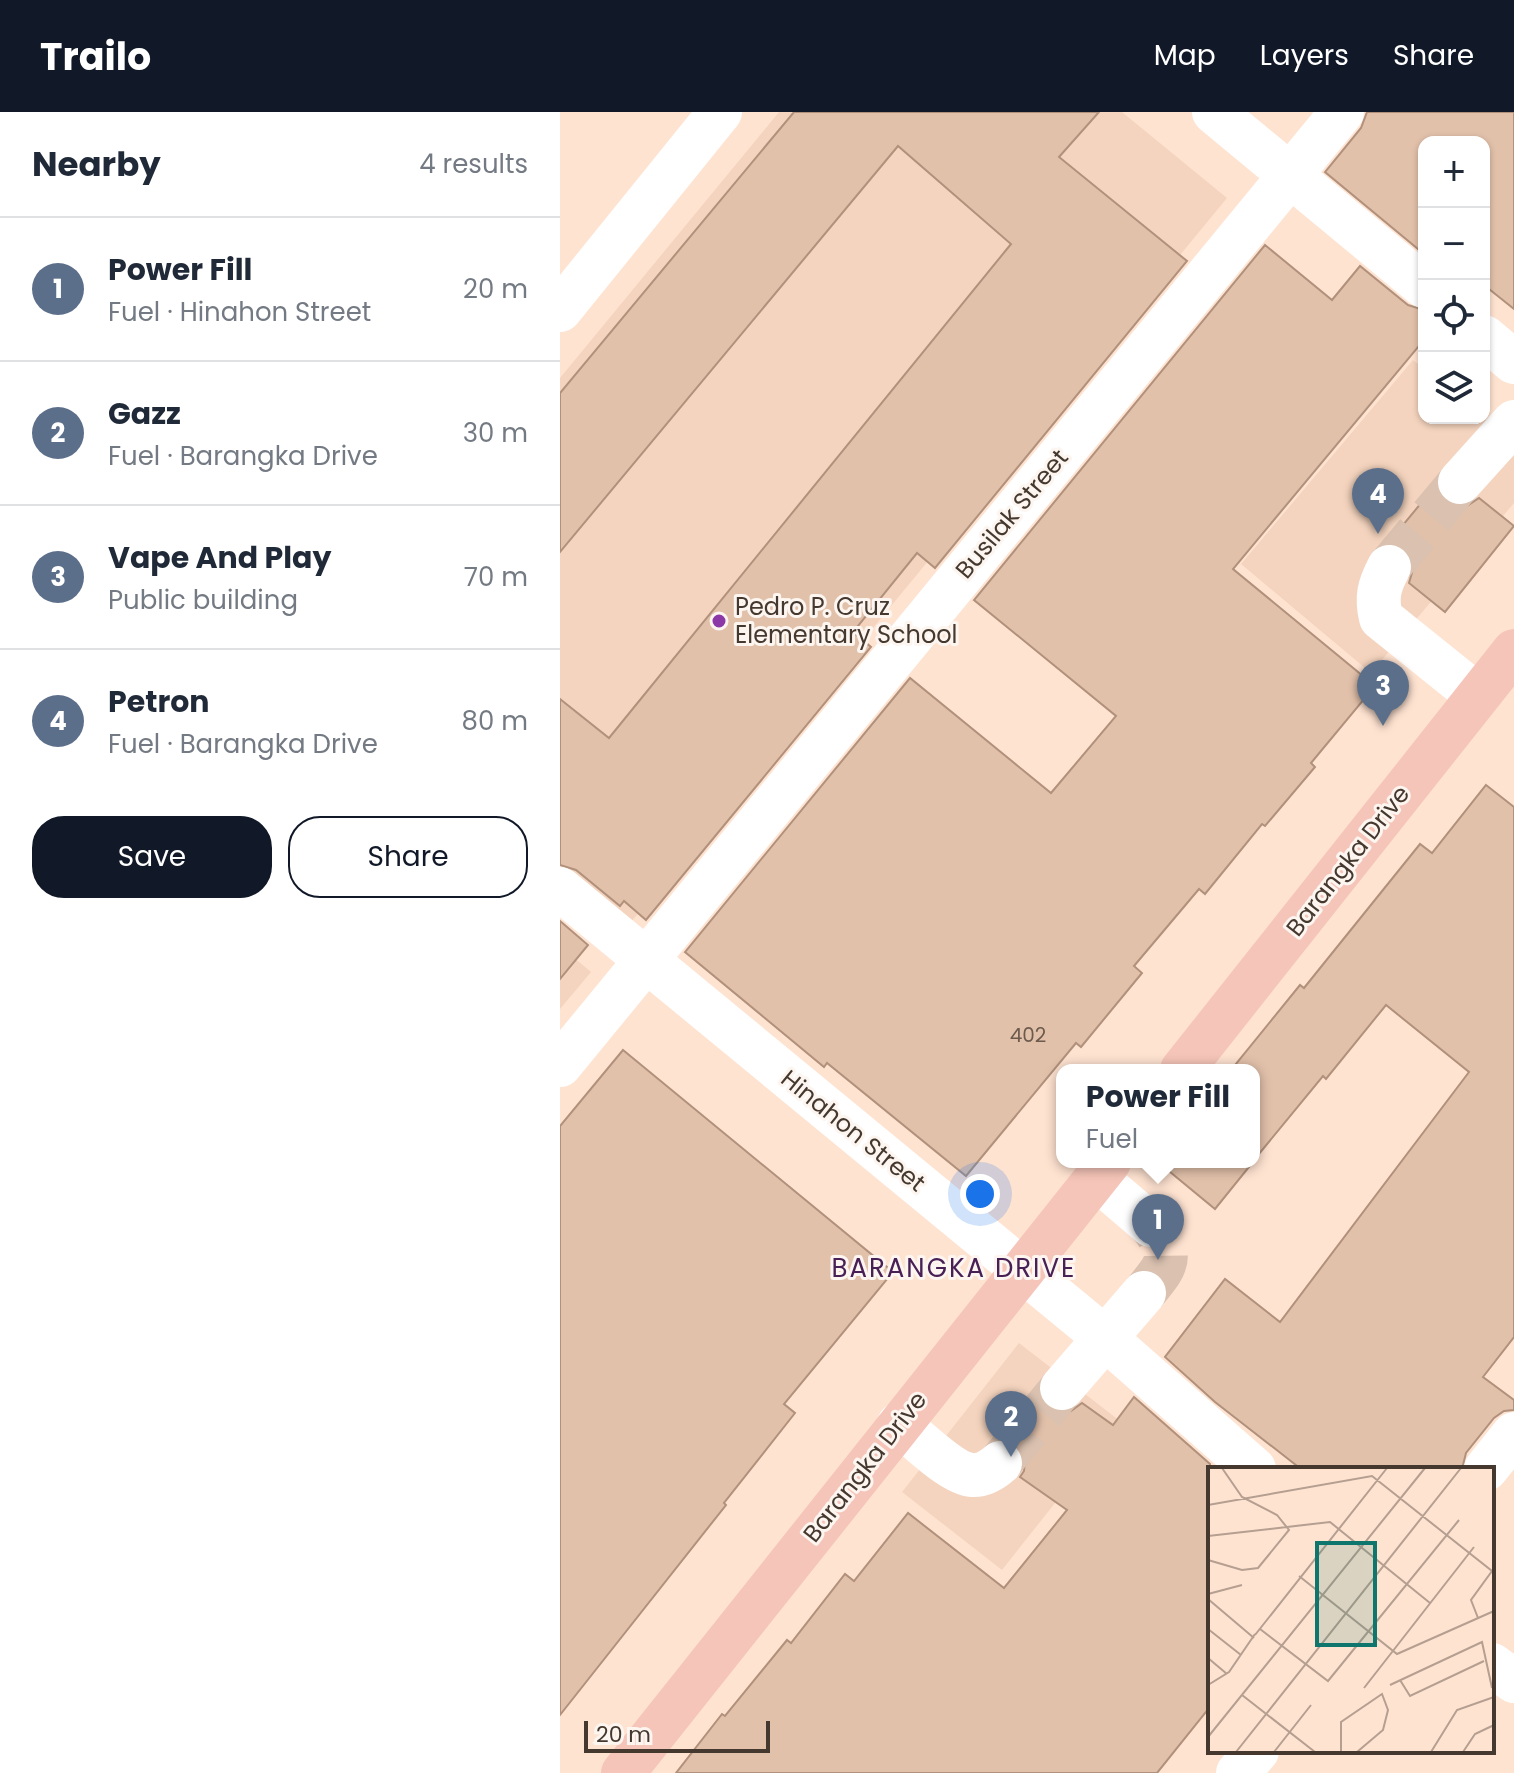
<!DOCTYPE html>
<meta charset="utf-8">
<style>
body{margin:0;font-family:Poppins,sans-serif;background:#f2f2f3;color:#1f2937}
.controls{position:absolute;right:24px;top:24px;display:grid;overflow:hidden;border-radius:16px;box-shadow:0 2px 6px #0004}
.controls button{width:72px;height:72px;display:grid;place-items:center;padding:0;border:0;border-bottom:2px solid #e0e1e3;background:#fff;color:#1f2937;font:40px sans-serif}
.scale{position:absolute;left:24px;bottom:20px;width:186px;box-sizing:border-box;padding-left:8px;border:4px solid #45382e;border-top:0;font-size:22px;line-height:28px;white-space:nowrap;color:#45382e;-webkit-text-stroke:6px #fcf5f0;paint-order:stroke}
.you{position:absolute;left:420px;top:1082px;width:28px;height:28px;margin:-20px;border:6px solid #fff;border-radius:50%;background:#1a73e8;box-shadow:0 0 0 12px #1a73e833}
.badge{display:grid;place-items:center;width:52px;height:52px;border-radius:50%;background:#111827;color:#fff;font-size:26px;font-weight:700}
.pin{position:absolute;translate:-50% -66px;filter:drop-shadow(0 2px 4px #0008)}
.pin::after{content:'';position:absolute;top:42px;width:28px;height:24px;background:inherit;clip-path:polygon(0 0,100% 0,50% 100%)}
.popup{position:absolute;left:496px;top:952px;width:204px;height:104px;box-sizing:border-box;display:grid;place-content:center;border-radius:16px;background:#fff;filter:drop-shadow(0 2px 6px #0005);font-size:26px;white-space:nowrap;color:#747a83}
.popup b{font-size:30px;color:#1f2937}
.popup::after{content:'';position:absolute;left:50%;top:100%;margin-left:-16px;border:16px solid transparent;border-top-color:#fff}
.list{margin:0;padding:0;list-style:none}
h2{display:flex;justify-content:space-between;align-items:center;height:104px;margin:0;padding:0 32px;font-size:34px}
h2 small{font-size:26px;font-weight:400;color:#747a83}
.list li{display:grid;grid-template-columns:52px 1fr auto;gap:24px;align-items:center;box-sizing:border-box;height:144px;padding:0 32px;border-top:2px solid #e0e1e3}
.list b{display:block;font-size:30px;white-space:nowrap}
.list p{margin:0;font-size:26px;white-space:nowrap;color:#747a83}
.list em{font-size:26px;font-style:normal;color:#747a83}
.actions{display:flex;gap:16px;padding:24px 32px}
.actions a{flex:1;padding:18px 0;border:2px solid #111827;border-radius:32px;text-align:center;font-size:28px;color:#111827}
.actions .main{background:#111827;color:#fff}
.icon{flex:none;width:44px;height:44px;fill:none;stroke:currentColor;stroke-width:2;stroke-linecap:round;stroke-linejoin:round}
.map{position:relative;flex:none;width:954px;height:1661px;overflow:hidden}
header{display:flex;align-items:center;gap:48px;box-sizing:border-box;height:112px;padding:0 40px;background:#111827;color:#fff}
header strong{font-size:38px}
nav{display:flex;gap:44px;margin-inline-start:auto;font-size:28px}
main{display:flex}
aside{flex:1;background:#fff}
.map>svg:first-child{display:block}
.built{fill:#f4d4be}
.building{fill:#e2c1aa;stroke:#b1917c;stroke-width:2}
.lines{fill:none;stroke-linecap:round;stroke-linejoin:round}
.minor-tunnel{stroke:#dac1b0;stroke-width:44;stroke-dasharray:44 22;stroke-linecap:butt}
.minor{stroke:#fff;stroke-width:44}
.major{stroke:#f6c5b9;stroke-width:44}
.poi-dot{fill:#8c38a6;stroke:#fcf5f0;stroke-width:3}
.labels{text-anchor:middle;stroke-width:6;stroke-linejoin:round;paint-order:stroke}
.number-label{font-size:20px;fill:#6c5a4d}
.street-label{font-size:24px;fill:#45382e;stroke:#fcf5f0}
.poi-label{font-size:24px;fill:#45382e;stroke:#fcf5f0;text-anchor:start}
.neighbourhood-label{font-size:26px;letter-spacing:2px;fill:#492055;stroke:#fcf5f0}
.inset-road{fill:none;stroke:#b59f90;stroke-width:2}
.view{fill:#0f766e;fill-opacity:0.15;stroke:#0f766e;stroke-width:4}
.inset-edge{fill:none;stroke:#45382e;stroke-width:4}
</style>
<header>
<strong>Trailo</strong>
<nav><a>Map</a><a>Layers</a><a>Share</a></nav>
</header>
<main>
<aside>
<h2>Nearby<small>4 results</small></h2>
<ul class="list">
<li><span class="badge" style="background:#5c6f8a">1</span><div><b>Power Fill</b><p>Fuel · Hinahon Street</p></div><em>20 m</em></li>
<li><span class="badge" style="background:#5c6f8a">2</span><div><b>Gazz</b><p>Fuel · Barangka Drive</p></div><em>30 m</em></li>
<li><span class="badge" style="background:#5c6f8a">3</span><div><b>Vape And Play</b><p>Public building</p></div><em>70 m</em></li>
<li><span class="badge" style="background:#5c6f8a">4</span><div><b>Petron</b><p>Fuel · Barangka Drive</p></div><em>80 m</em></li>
</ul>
<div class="actions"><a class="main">Save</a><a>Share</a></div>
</aside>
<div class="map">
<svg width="954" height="1661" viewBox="0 0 954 1661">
<rect width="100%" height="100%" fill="#ffe3d1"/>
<!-- built -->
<g class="built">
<path d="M 219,0 L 562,0 L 667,86 L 71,810 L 0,752 L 0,266 Z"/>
<path d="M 853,248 L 864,257 L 864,306 L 923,306 L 954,331 L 954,391 L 811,561 L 681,452 Z"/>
<path d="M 0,834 L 31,860 L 0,897 Z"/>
<path d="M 459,1231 L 560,1309 L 442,1458 L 342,1380 Z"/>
</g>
<!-- building -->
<g class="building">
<path d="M 234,0 L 539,0 L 499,45 L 627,149 L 375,456 L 357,441 L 293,520 L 311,535 L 86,808 L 64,789 L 60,794 L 16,758 L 0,753 L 0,587 L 49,626 L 451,132 L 338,34 L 0,440 L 0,281 Z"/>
<path d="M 807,0 L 954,0 L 954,197 L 924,173 L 924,30 L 864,30 L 864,142 L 765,60 L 801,16 Z"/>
<path d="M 705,133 L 772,188 L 800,154 L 848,193 L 864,198 L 864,228 L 673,457 L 815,574 L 751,651 L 755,655 L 705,714 L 702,712 L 645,782 L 639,777 L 574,854 L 582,861 L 521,935 L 516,931 L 406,1064 L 267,951 L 264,955 L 125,840 L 350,566 L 491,681 L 556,604 L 414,488 Z"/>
<path d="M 876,373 L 884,389 L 894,394 L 907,394 L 919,386 L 954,414 L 885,500 L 849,471 L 854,454 L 850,442 L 841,433 L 829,430 Z"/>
<path d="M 926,673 L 954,695 L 954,1225 L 923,1265 L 954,1288 L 954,1298 L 944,1299 L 934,1306 L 906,1341 L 902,1357 L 741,1357 L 655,1290 L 605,1245 L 665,1167 L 720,1210 L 909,960 L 826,893 L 766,967 L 763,964 L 694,1048 L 694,958 L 671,958 L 740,873 L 744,876 L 860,732 L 872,741 Z"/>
<path d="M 0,809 L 28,833 L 0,867 Z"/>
<path d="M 63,938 L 333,1160 L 224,1292 L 235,1301 L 164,1391 L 166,1393 L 0,1603 L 0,1014 Z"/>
<path d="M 598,1050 L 693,1050 L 655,1097 Z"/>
<path d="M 478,1277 L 479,1285 L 485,1294 L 497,1300 L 511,1299 L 522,1291 L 553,1313 L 574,1285 L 650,1352 L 650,1595 L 597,1661 L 116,1661 L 162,1602 L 165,1604 L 227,1528 L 231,1531 L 285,1462 L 294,1469 L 348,1401 L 444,1476 L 507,1398 L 460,1365 L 464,1359 L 465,1347 L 460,1336 L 449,1328 L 439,1327 Z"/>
</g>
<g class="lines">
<!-- minor-tunnel -->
<g class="minor-tunnel">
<path d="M 829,455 L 900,370"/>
<path d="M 584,1181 C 608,1152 615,1145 591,1113"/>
<path d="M 440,1351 L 502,1276"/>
</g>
<!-- minor -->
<g class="minor">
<path d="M 654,0 L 864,174"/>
<path d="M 0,198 L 160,0"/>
<path d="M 924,225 L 954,250"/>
<path d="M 900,370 L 954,310"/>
<path d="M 829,455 C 819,474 816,485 821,506 L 918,584"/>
<path d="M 0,777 L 545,1226 L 694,1357"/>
<path d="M 0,953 L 782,0"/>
<path d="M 536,1066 L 591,1113"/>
<path d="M 502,1276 L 584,1181"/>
<path d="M 339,1312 C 355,1325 392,1362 412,1363 C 423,1364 432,1358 440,1351"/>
<path d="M 926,1357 L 954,1322"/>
<path d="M 932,1553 L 954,1569"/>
<path d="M 678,1661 L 697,1639"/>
</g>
<!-- major -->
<g class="major">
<path d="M 622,958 L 954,539"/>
<path d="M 63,1661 L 549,1050"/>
</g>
</g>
<!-- markers -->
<circle class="poi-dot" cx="159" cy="509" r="8"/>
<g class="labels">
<!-- number labels -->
<g class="number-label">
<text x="468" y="930">402</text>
</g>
<!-- street labels -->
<g class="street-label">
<text transform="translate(452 402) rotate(-50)" y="8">Busilak Street</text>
<text transform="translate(788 749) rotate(-52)" y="8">Barangka Drive</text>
<text transform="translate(293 1019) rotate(39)" y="8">Hinahon Street</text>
<text transform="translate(305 1355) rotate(-52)" y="8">Barangka Drive</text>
</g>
<!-- poi labels -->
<g class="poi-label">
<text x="175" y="503">Pedro P. Cruz<tspan x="175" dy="28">Elementary School</tspan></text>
</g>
<!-- neighbourhood labels -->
<g class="neighbourhood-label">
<text x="394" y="1165">BARANGKA DRIVE</text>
</g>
</g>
<!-- overview -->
<g transform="translate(648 1355)">
<rect width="286" height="286" fill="#ffe3d1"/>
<path class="inset-road" d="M 0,38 L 164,9 L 284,104 L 263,133 L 270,151M 0,69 L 122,55 L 222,136M 0,93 L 34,103 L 50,101 L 81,63 L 69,48 L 34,30 L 14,1M 91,109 L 189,187 L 286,144M 0,127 L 34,118M 0,132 L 46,171M 0,162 L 33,188M 52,162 L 120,214 L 251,53M 47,168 L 179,1M 0,191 L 19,207M 192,213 L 202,229 L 276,194M 0,218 L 21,205 L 47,167M 182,218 L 274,175 L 284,221M 156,221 L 266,80M 34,228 L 107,285M 0,270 L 217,1M 28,285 L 253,1M 66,285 L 103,238M 133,285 L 133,255 L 174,227 L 180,243 L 175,263 L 149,285M 223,285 L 249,243 L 286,230M 255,285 L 267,267 L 286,258"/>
<path class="view" d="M 109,76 L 167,76 L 167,178 L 109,178 Z"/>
<rect width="286" height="286" class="inset-edge"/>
</g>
</svg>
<div class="controls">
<button>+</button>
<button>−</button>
<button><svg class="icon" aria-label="locate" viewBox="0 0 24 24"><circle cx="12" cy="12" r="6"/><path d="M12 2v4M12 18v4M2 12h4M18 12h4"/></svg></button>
<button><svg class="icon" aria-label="layers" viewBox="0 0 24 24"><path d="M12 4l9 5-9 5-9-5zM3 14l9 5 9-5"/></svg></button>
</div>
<div class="scale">20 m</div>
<div class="you"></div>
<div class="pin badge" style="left:598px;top:1148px;background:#5c6f8a">1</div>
<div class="popup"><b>Power Fill</b>Fuel</div>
<div class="pin badge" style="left:451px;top:1345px;background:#5c6f8a">2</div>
<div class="pin badge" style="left:823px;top:614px;background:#5c6f8a">3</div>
<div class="pin badge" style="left:818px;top:422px;background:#5c6f8a">4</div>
</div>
</main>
